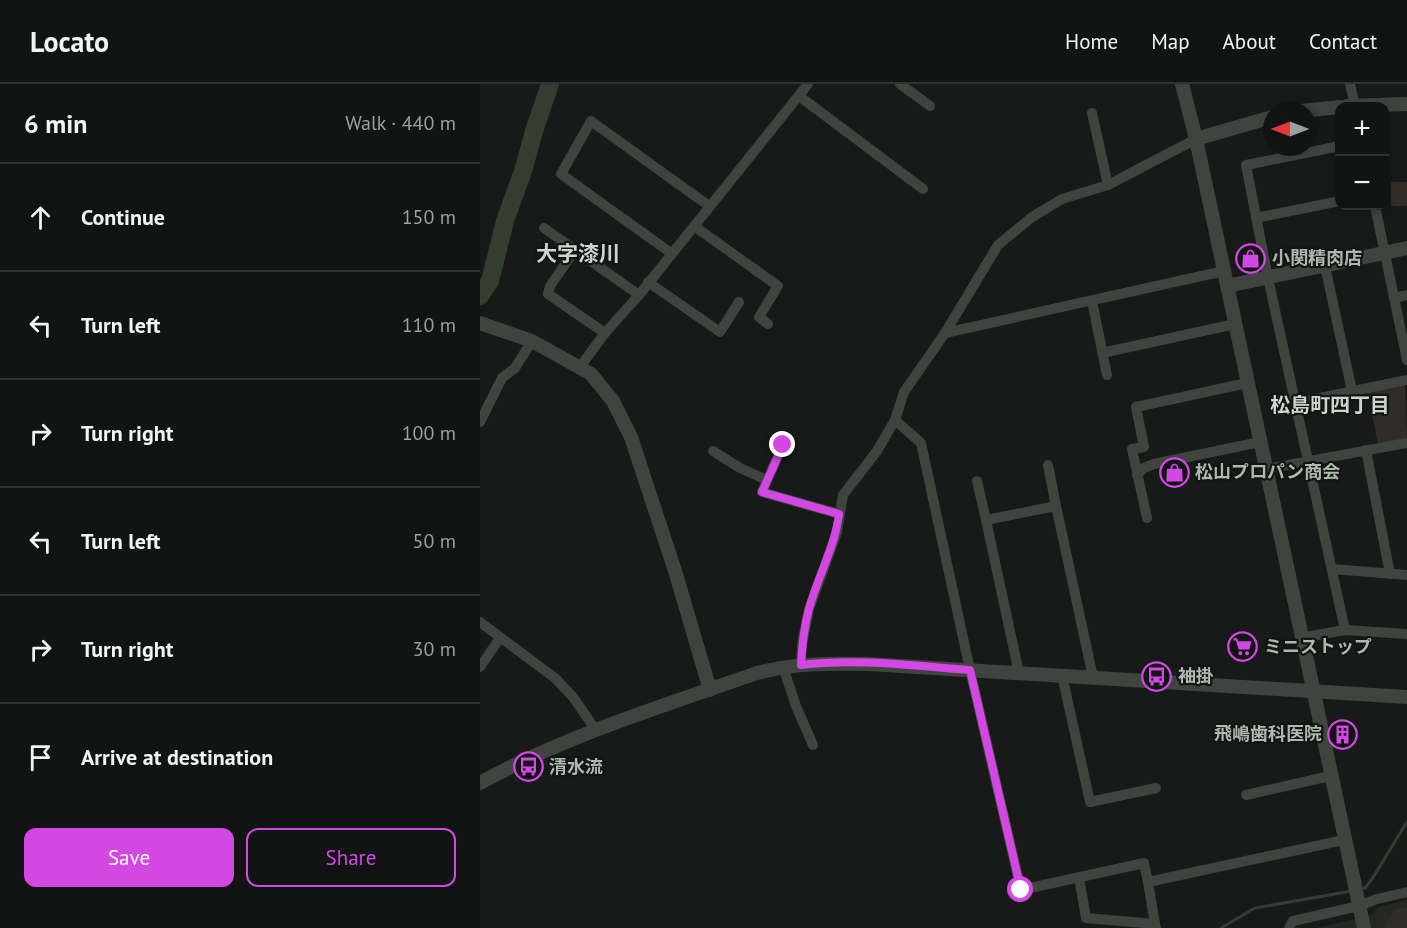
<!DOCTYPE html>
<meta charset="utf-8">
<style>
body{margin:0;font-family:"PT Sans","Noto Sans JP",sans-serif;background:#1f2121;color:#f1f3f6}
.controls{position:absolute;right:18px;top:18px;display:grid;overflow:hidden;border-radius:12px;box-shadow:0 3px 9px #0003}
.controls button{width:54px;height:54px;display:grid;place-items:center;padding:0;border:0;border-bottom:2px solid #313333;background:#121413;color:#f1f3f6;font:30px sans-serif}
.compass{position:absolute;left:783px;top:18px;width:54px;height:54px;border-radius:50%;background:#121413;box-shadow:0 3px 9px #0003;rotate:270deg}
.stop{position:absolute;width:18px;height:18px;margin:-14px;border:4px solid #d348e3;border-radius:50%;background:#fff}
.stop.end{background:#d348e3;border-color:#fff;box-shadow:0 2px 6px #0008}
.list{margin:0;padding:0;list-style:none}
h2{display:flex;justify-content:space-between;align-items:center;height:78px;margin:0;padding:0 24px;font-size:26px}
h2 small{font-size:20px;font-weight:400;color:#9c9ea0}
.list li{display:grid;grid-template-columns:39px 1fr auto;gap:18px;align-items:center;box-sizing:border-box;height:108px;padding:0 24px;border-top:2px solid #313333}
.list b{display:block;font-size:22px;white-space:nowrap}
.list em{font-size:20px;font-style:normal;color:#9c9ea0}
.actions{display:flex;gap:12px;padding:18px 24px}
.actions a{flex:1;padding:14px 0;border:2px solid #d348e3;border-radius:12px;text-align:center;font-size:21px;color:#d348e3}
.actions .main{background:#d348e3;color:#fff}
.icon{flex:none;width:33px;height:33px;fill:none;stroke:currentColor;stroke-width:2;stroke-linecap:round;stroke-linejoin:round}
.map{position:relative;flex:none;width:927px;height:844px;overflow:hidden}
header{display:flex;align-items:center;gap:36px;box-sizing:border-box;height:84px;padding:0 30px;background:#121413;border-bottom:2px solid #313333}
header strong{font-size:28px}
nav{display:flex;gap:33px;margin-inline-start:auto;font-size:21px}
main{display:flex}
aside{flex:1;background:#121413}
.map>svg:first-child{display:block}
.built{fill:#252725}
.green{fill:#322c29}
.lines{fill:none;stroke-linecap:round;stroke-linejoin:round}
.stream{stroke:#343d2f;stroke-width:3}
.river{stroke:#343d2f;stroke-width:18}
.minor{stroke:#3f443f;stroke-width:10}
.tertiary{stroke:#3f443f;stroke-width:14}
.route{stroke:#d348e3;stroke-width:8}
.labels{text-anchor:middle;stroke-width:4.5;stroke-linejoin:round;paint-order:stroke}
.poi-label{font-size:18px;font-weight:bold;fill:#adb9ac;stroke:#131514;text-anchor:start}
.neighbourhood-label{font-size:20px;font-weight:bold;fill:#cdd5cd;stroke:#131514}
.quarter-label{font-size:21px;font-weight:bold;fill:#cdd5cd;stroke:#131514}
</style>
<header>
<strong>Locato</strong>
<nav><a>Home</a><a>Map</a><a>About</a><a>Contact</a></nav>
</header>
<main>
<aside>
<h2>6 min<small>Walk · 440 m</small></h2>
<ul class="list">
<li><svg class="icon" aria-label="ahead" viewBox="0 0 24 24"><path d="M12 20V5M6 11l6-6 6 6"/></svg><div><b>Continue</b></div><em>150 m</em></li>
<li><svg class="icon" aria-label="left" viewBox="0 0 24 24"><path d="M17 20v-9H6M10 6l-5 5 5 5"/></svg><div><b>Turn left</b></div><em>110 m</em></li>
<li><svg class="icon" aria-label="right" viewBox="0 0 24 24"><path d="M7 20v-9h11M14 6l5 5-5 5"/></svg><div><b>Turn right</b></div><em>100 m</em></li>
<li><svg class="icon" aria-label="left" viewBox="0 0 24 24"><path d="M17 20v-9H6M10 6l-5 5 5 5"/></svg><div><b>Turn left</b></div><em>50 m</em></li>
<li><svg class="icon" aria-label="right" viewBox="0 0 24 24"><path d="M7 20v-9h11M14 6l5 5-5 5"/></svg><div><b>Turn right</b></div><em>30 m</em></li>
<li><svg class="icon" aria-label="arrive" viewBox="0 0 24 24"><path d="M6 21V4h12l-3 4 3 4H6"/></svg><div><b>Arrive at destination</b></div></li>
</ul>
<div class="actions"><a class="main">Save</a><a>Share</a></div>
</aside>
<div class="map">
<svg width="927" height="844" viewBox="0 0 927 844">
<rect width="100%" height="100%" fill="#181a19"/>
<!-- built -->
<path class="built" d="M 927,816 L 927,844 L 837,844 L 892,831 L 898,823 Z"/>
<!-- green -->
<g class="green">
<rect x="911" y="98" width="16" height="24"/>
<path d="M 925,301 L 927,354 L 898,361 L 888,309 Z"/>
<path d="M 927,823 L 927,844 L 906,844 L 905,841 L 915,825 Z"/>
</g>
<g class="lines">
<!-- stream -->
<g class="stream">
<path d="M 881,805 L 885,804 L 892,795 L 927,738"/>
<path d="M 741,844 L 775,824 L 872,807"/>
</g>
<!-- river -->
<path class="river" d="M 0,212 L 10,197 L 25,137 L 43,87 L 55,44 L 70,0"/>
<!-- minor -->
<g class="minor">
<path d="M 420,0 L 450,22"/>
<path d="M 870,0 L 875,22"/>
<path d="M 319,12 L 443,105"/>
<path d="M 612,29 L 628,101"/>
<path d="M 860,62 L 766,81 L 788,194 L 865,546"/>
<path d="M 895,122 L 927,276"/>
<path d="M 776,134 L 860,117"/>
<path d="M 214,142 L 298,202 L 279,233 L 288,240"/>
<path d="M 64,144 L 159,211"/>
<path d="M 95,166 L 70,202 L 68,210 L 125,249"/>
<path d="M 191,169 L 81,90 L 111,37 L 229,122"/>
<path d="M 845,182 L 872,307"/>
<path d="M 168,198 L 240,248 L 259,218"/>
<path d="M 914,214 L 927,211"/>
<path d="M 612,217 L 627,291"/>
<path d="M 465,249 L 744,187"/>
<path d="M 622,269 L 755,240"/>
<path d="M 100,283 L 125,249 L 159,211 L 328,0"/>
<path d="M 816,319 L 927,296"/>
<path d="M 415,336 L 441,359 L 490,586 L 541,806 L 664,779 L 668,798 L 864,756"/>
<path d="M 0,338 L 22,294 L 35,284 L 52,257"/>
<path d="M 303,361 L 282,408 L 359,430"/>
<path d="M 886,366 L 910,490"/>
<path d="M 233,367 L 260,384 L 287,396"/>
<path d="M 568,381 L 576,422"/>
<path d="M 786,385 L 927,359"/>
<path d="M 657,391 L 664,384 L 674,380 L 780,358"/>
<path d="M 497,397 L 506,436"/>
<path d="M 667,434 L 652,365 L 664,363 L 656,323 L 767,299"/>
<path d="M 852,485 L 927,491"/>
<path d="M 0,538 L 75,594 L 93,613 L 115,645"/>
<path d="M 821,554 L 865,546 L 927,550"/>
<path d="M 321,581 L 322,560 L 329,525 L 357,448 L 363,411 L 397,367 L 415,336 L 424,308 L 465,249 L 518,161 L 552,133 L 582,115 L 628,101 L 716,55"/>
<path d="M 0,583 L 20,554"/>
<path d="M 303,583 L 316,622 L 333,661"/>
<path d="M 539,589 L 506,436 L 576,422 L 613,593"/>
<path d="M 582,591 L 610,718 L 676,704"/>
<path d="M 766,711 L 850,692"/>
<path d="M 599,793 L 606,834 L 675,840 L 676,844"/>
<path d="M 668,798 L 675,840"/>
<path d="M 809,844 L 813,837 L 879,822 L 897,815 L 927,808"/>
</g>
<!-- tertiary -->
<g class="tertiary">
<path d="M 702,0 L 716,55 L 884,844"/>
<path d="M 867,22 L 927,20"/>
<path d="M 821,27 L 860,23"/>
<path d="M 716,55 L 792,33"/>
<path d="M 747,202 L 927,164"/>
<path d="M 0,239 L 52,257 L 111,290 L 133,317 L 151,353 L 196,490 L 230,606"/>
<path d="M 0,699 C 87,651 183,622 277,589 C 317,579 349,579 389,580 L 927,613"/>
</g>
</g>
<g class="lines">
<!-- route -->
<path class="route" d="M 303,361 L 282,408 L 359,430 C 355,463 338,492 329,525 C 324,543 322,562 321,581 C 376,574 435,582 490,586 L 541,806"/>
</g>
<!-- icons -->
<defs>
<symbol id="shop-ring" viewBox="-11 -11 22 22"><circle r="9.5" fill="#131514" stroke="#d348e3" stroke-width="1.5"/><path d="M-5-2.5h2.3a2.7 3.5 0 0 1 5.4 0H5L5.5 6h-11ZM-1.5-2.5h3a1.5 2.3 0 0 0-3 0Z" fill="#d348e3"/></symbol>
<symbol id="supermarket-ring" viewBox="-11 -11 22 22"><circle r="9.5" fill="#131514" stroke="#d348e3" stroke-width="1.5"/><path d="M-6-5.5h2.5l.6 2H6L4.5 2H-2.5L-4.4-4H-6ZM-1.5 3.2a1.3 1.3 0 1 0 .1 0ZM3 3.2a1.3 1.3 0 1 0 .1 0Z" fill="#d348e3"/></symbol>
<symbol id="bus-ring" viewBox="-11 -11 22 22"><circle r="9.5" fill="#131514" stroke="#d348e3" stroke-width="1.5"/><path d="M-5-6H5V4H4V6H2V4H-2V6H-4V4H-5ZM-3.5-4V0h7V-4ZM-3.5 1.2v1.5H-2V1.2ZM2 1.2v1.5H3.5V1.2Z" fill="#d348e3"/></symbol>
<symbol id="building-ring" viewBox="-11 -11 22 22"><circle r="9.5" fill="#131514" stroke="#d348e3" stroke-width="1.5"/><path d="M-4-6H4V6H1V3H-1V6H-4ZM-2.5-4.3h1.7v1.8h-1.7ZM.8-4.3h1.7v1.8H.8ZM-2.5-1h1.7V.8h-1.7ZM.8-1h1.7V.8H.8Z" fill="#d348e3"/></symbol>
</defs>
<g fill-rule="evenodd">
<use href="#shop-ring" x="754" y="158" width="33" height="33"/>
<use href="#shop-ring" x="678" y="372" width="33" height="33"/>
<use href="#supermarket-ring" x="746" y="546" width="33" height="33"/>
<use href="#bus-ring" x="660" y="576" width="33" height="33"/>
<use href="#building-ring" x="846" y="634" width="33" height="33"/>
<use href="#bus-ring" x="32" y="666" width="33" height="33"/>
</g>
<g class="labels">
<!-- poi labels -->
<g class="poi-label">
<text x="792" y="180">小関精肉店</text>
<text x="715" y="394">松山プロパン商会</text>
<text x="784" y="569">ミニストップ</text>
<text x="698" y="598">袖掛</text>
<text x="842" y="656" text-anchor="end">飛嶋歯科医院</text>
<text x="69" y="689">清水流</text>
</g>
<!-- neighbourhood labels -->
<g class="neighbourhood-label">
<text x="850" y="328">松島町四丁目</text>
</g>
<!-- quarter labels -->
<g class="quarter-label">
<text x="98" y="177">大字漆川</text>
</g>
</g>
</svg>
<div class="controls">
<button>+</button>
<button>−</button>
</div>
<svg class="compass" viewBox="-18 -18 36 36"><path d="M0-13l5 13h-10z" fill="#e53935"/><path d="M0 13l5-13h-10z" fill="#9c9ea0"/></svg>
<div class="stop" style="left:541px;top:806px"></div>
<div class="stop end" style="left:303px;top:361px"></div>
</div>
</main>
